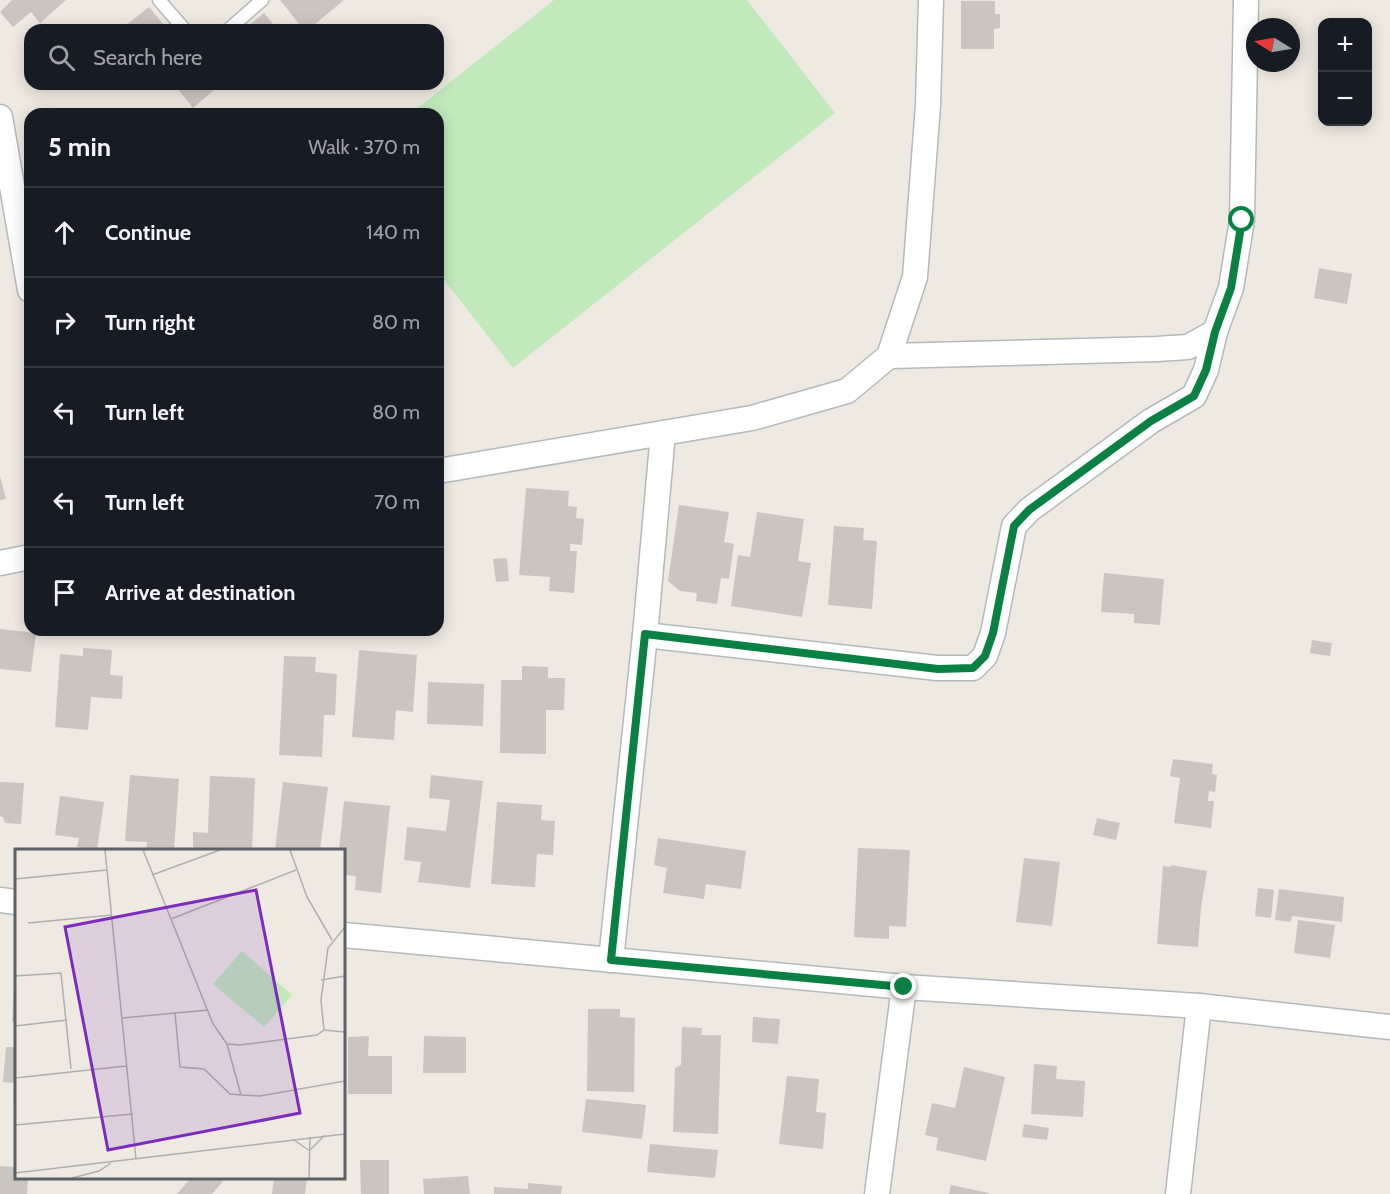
<!DOCTYPE html>
<meta charset="utf-8">
<style>
body{margin:0;font-family:Cabin,sans-serif;background:#20242c;color:#f1f3f6}
.controls{position:absolute;right:18px;top:18px;display:grid;overflow:hidden;border-radius:12px;box-shadow:0 3px 15px #0003}
.controls button{width:54px;height:54px;display:grid;place-items:center;padding:0;border:0;border-bottom:2px solid #363941;background:#171b24;color:#f1f3f6;font:30px sans-serif}
.compass{position:absolute;left:1246px;top:18px;width:54px;height:54px;border-radius:50%;background:#171b24;box-shadow:0 3px 15px #0003;rotate:281deg}
.stop{position:absolute;width:18px;height:18px;margin:-14px;border:4px solid #0b8043;border-radius:50%;background:#fff}
.stop.end{background:#0b8043;border-color:#fff;box-shadow:0 2px 6px #0008}
.list{margin:0;padding:0;list-style:none}
h2{display:flex;justify-content:space-between;align-items:center;height:78px;margin:0;padding:0 24px;font-size:26px}
h2 small{font-size:20px;font-weight:400;color:#9ea1a6}
.list li{display:grid;grid-template-columns:39px 1fr auto;gap:18px;align-items:center;box-sizing:border-box;height:90px;padding:0 24px;border-top:2px solid #363941}
.list b{display:block;font-size:22px;white-space:nowrap}
.list em{font-size:20px;font-style:normal;color:#9ea1a6}
.icon{flex:none;width:33px;height:33px;fill:none;stroke:currentColor;stroke-width:2;stroke-linecap:round;stroke-linejoin:round}
.map{position:relative;flex:none;width:1390px;height:1194px;overflow:hidden}
.search{position:absolute;background:#171b24;box-shadow:0 3px 15px #0003;left:24px;top:24px;width:420px;height:66px;display:flex;align-items:center;gap:15px;box-sizing:border-box;padding:0 21px;border-radius:18px;color:#9ea1a6;font-size:22px}
.panel{position:absolute;background:#171b24;box-shadow:0 3px 15px #0003;left:24px;top:108px;width:420px;height:528px;border-radius:18px}
.map>svg:first-child{display:block}
.pitch{fill:#c1e9bb}
.building{fill:#cac5be}
.lines{fill:none;stroke-linecap:round;stroke-linejoin:round}
.lane-casing{stroke:#b4b9bd;stroke-width:15}
.street-casing{stroke:#b4b9bd;stroke-width:27}
.lane{stroke:#fff;stroke-width:12}
.street{stroke:#fff;stroke-width:24}
.route{stroke:#0b8043;stroke-width:8}
.inset-road{fill:none;stroke:#afafab;stroke-width:1.5}
.view{fill:#7b2cbf;fill-opacity:0.15;stroke:#7b2cbf;stroke-width:3}
.inset-edge{fill:none;stroke:#5a6064;stroke-width:3}
</style>
<div class="map">
<svg width="1390" height="1194" viewBox="0 0 1390 1194">
<rect width="100%" height="100%" fill="#efeae1"/>
<!-- pitch -->
<path class="pitch" d="M 554,0 L 747,0 L 835,113 L 513,368 L 438,272 L 438,114 L 410,114 Z"/>
<!-- building -->
<g class="building">
<path d="M 12,0 L 66,0 L 40,23 L 31,12 L 13,27 L 0,12 Z"/>
<path d="M 280,0 L 344,0 L 308,30 L 304,30 Z"/>
<path d="M 961,1 L 995,1 L 995,14 L 1000,14 L 1000,28 L 994,29 L 994,49 L 961,49 Z"/>
<path d="M 149,7 L 168,30 L 129,30 L 125,26 Z"/>
<path d="M 264,13 L 278,30 L 243,30 Z"/>
<path d="M 174,84 L 213,84 L 216,88 L 193,108 Z"/>
<path d="M 1319,268 L 1352,274 L 1347,304 L 1314,298 Z"/>
<path d="M 0,476 L 6,499 L 0,500 Z"/>
<path d="M 526,488 L 569,491 L 568,506 L 577,507 L 576,518 L 584,519 L 582,545 L 570,544 L 570,551 L 577,551 L 574,593 L 549,591 L 550,577 L 519,575 Z"/>
<path d="M 679,505 L 729,512 L 724,542 L 734,544 L 729,579 L 721,578 L 717,604 L 696,601 L 697,593 L 680,591 L 668,581 Z"/>
<path d="M 757,512 L 804,519 L 798,561 L 811,563 L 802,617 L 731,606 L 738,555 L 750,557 Z"/>
<path d="M 834,526 L 864,528 L 863,540 L 877,541 L 872,609 L 828,605 Z"/>
<path d="M 507,558 L 509,581 L 496,582 L 493,559 Z"/>
<path d="M 1104,573 L 1164,579 L 1160,625 L 1134,623 L 1134,614 L 1101,612 Z"/>
<path d="M 0,629 L 36,633 L 31,672 L 0,669 Z"/>
<path d="M 1312,640 L 1332,643 L 1330,656 L 1310,653 Z"/>
<path d="M 83,648 L 112,650 L 110,675 L 123,676 L 122,699 L 91,697 L 88,730 L 55,727 L 60,654 L 83,656 Z"/>
<path d="M 359,650 L 417,655 L 413,712 L 396,710 L 394,740 L 352,737 Z"/>
<path d="M 284,656 L 316,657 L 315,672 L 337,674 L 335,715 L 324,715 L 322,757 L 279,755 Z"/>
<path d="M 522,666 L 548,667 L 548,678 L 565,678 L 564,710 L 546,710 L 546,754 L 500,753 L 501,680 L 522,680 Z"/>
<path d="M 428,682 L 484,684 L 483,726 L 427,724 Z"/>
<path d="M 1173,759 L 1213,764 L 1212,774 L 1217,775 L 1215,792 L 1209,791 L 1208,801 L 1214,801 L 1211,828 L 1174,823 L 1180,778 L 1170,776 Z"/>
<path d="M 130,775 L 179,779 L 174,850 L 146,850 L 147,842 L 125,841 Z"/>
<path d="M 431,775 L 483,781 L 470,888 L 418,882 L 421,862 L 404,860 L 407,827 L 446,831 L 450,800 L 429,798 Z"/>
<path d="M 210,776 L 255,778 L 252,850 L 193,850 L 193,832 L 208,833 Z"/>
<path d="M 0,782 L 24,783 L 21,824 L 5,823 L 3,817 L 0,816 Z"/>
<path d="M 283,782 L 328,787 L 320,850 L 275,850 Z"/>
<path d="M 60,796 L 104,802 L 97,850 L 77,847 L 79,838 L 55,835 Z"/>
<path d="M 344,801 L 390,806 L 381,893 L 355,890 L 356,876 L 344,875 L 344,850 L 339,850 Z"/>
<path d="M 497,802 L 542,805 L 541,820 L 555,821 L 553,855 L 537,854 L 535,887 L 491,884 Z"/>
<path d="M 1097,818 L 1120,823 L 1116,840 L 1093,835 Z"/>
<path d="M 658,838 L 746,851 L 741,889 L 706,884 L 704,899 L 663,893 L 667,868 L 654,865 Z"/>
<path d="M 858,848 L 910,850 L 906,927 L 889,926 L 889,939 L 854,937 Z"/>
<path d="M 1024,858 L 1060,862 L 1052,926 L 1016,922 Z"/>
<path d="M 1171,865 L 1207,871 L 1201,907 L 1198,947 L 1157,944 L 1163,866 L 1171,867 Z"/>
<path d="M 1258,888 L 1274,890 L 1271,918 L 1255,916 Z"/>
<path d="M 1279,889 L 1344,897 L 1342,922 L 1292,916 L 1291,922 L 1275,920 Z"/>
<path d="M 1298,920 L 1335,925 L 1330,958 L 1294,953 Z"/>
<path d="M 14,989 L 16,989 L 16,1022 L 12,1022 Z"/>
<path d="M 588,1009 L 620,1009 L 620,1017 L 635,1018 L 634,1092 L 587,1091 Z"/>
<path d="M 753,1017 L 780,1019 L 778,1044 L 752,1042 Z"/>
<path d="M 682,1027 L 702,1028 L 701,1035 L 721,1035 L 718,1134 L 673,1132 L 675,1068 L 681,1065 Z"/>
<path d="M 369,1036 L 368,1056 L 392,1056 L 392,1094 L 348,1094 L 348,1037 Z"/>
<path d="M 424,1036 L 466,1037 L 466,1073 L 423,1073 Z"/>
<path d="M 6,1047 L 16,1047 L 16,1102 L 13,1101 L 14,1083 L 3,1082 Z"/>
<path d="M 1034,1064 L 1057,1066 L 1056,1079 L 1085,1081 L 1083,1117 L 1031,1114 Z"/>
<path d="M 964,1067 L 1005,1077 L 986,1161 L 936,1150 L 938,1138 L 925,1135 L 932,1103 L 955,1108 Z"/>
<path d="M 787,1076 L 819,1079 L 816,1112 L 826,1113 L 823,1149 L 779,1144 Z"/>
<path d="M 586,1099 L 646,1105 L 642,1139 L 582,1132 Z"/>
<path d="M 1024,1124 L 1049,1128 L 1047,1140 L 1022,1137 Z"/>
<path d="M 650,1144 L 718,1150 L 715,1178 L 647,1172 Z"/>
<path d="M 360,1160 L 389,1160 L 389,1194 L 361,1194 Z"/>
<path d="M 0,1166 L 16,1167 L 16,1178 L 28,1178 L 27,1194 L 0,1194 Z"/>
<path d="M 468,1176 L 470,1194 L 424,1194 L 423,1179 Z"/>
<path d="M 191,1178 L 219,1178 L 223,1181 L 212,1194 L 177,1194 Z"/>
<path d="M 274,1178 L 307,1178 L 305,1194 L 272,1194 Z"/>
<path d="M 528,1183 L 562,1186 L 561,1194 L 494,1194 L 494,1187 L 528,1189 Z"/>
<path d="M 951,1185 L 989,1193 L 989,1194 L 949,1194 Z"/>
</g>
<g class="lines">
<defs>
<g id="lane">
<path d="M 159,0 L 185,30"/>
<path d="M 228,30 L 262,0"/>
</g>
<g id="street">
<path d="M 0,117 L 30,290"/>
<path d="M 889,356 L 1157,349 L 1188,347 L 1215,332 L 1231,288 L 1242,220 L 1246,0"/>
<path d="M 438,471 L 752,418 L 847,391 L 889,356 L 915,277 L 928,105 L 931,0"/>
<path d="M 0,563 L 30,557"/>
<path d="M 645,635 L 937,668 L 973,668 L 985,656 L 993,633 L 1014,526 L 1029,510 L 1151,421 L 1194,396 L 1206,370 L 1215,332"/>
<path d="M 0,900 L 16,902"/>
<path d="M 344,935 L 904,987 L 1199,1006 L 1390,1027"/>
<path d="M 611,960 L 645,635 L 663,433"/>
<path d="M 877,1194 L 904,987"/>
<path d="M 1178,1194 L 1199,1006"/>
</g>
</defs>
<!-- lane casing -->
<use href="#lane" class="lane-casing"/>
<!-- street casing -->
<use href="#street" class="street-casing"/>
<!-- lane -->
<use href="#lane" class="lane"/>
<!-- street -->
<use href="#street" class="street"/>
</g>
<g class="lines">
<!-- route -->
<path class="route" d="M 904,987 L 611,960 L 645,634 L 938,669 L 973,668 L 985,656 L 993,633 L 1014,526 L 1029,510 L 1151,421 L 1194,396 L 1206,370 L 1215,332 L 1231,288 L 1242,220"/>
</g>
<!-- overview -->
<g transform="translate(15 849)">
<rect width="330" height="330" fill="#efeae1"/>
<path d="M 227,102 L 277,146 L 249,178 L 198,135 Z" fill="#c1e9bb"/>
<path class="inset-road" d="M 90,1 L 121,310M 128,1 L 156,70 L 281,21M 275,1 L 292,48 L 317,91M 137,26 L 205,1M 0,30 L 92,21M 156,70 L 198,175 L 212,195 L 225,196 L 302,186 L 309,181M 13,74 L 97,66M 330,78 L 313,99 L 306,151 L 309,181 L 330,183M 0,127 L 46,124 L 56,220M 306,131 L 330,127M 160,164 L 165,218 L 189,220 L 215,245 L 226,246M 107,169 L 193,161M 0,177 L 52,171M 212,195 L 226,246 L 245,247 L 330,232M 0,229 L 111,217M 0,276 L 118,265M 279,291 L 295,302M 295,301 L 310,286M 0,324 L 330,285M 57,329 L 84,322 L 96,314M 294,329 L 295,288"/>
<path class="view" d="M 241,41 L 285,264 L 93,301 L 50,78 Z"/>
<rect width="330" height="330" class="inset-edge"/>
</g>
</svg>
<div class="controls">
<button>+</button>
<button>−</button>
</div>
<svg class="compass" viewBox="-18 -18 36 36"><path d="M0-13l5 13h-10z" fill="#e53935"/><path d="M0 13l5-13h-10z" fill="#9ea1a6"/></svg>
<div class="stop" style="left:1242px;top:220px"></div>
<div class="stop end" style="left:904px;top:987px"></div>
<div class="search"><svg class="icon" aria-label="search" viewBox="0 0 24 24"><circle cx="10" cy="10" r="6"/><path d="M15 15l6 6"/></svg>Search here</div>
<section class="panel">
<h2>5 min<small>Walk · 370 m</small></h2>
<ul class="list">
<li><svg class="icon" aria-label="ahead" viewBox="0 0 24 24"><path d="M12 20V5M6 11l6-6 6 6"/></svg><div><b>Continue</b></div><em>140 m</em></li>
<li><svg class="icon" aria-label="right" viewBox="0 0 24 24"><path d="M7 20v-9h11M14 6l5 5-5 5"/></svg><div><b>Turn right</b></div><em>80 m</em></li>
<li><svg class="icon" aria-label="left" viewBox="0 0 24 24"><path d="M17 20v-9H6M10 6l-5 5 5 5"/></svg><div><b>Turn left</b></div><em>80 m</em></li>
<li><svg class="icon" aria-label="left" viewBox="0 0 24 24"><path d="M17 20v-9H6M10 6l-5 5 5 5"/></svg><div><b>Turn left</b></div><em>70 m</em></li>
<li><svg class="icon" aria-label="arrive" viewBox="0 0 24 24"><path d="M6 21V4h12l-3 4 3 4H6"/></svg><div><b>Arrive at destination</b></div></li>
</ul>
</section>
</div>
